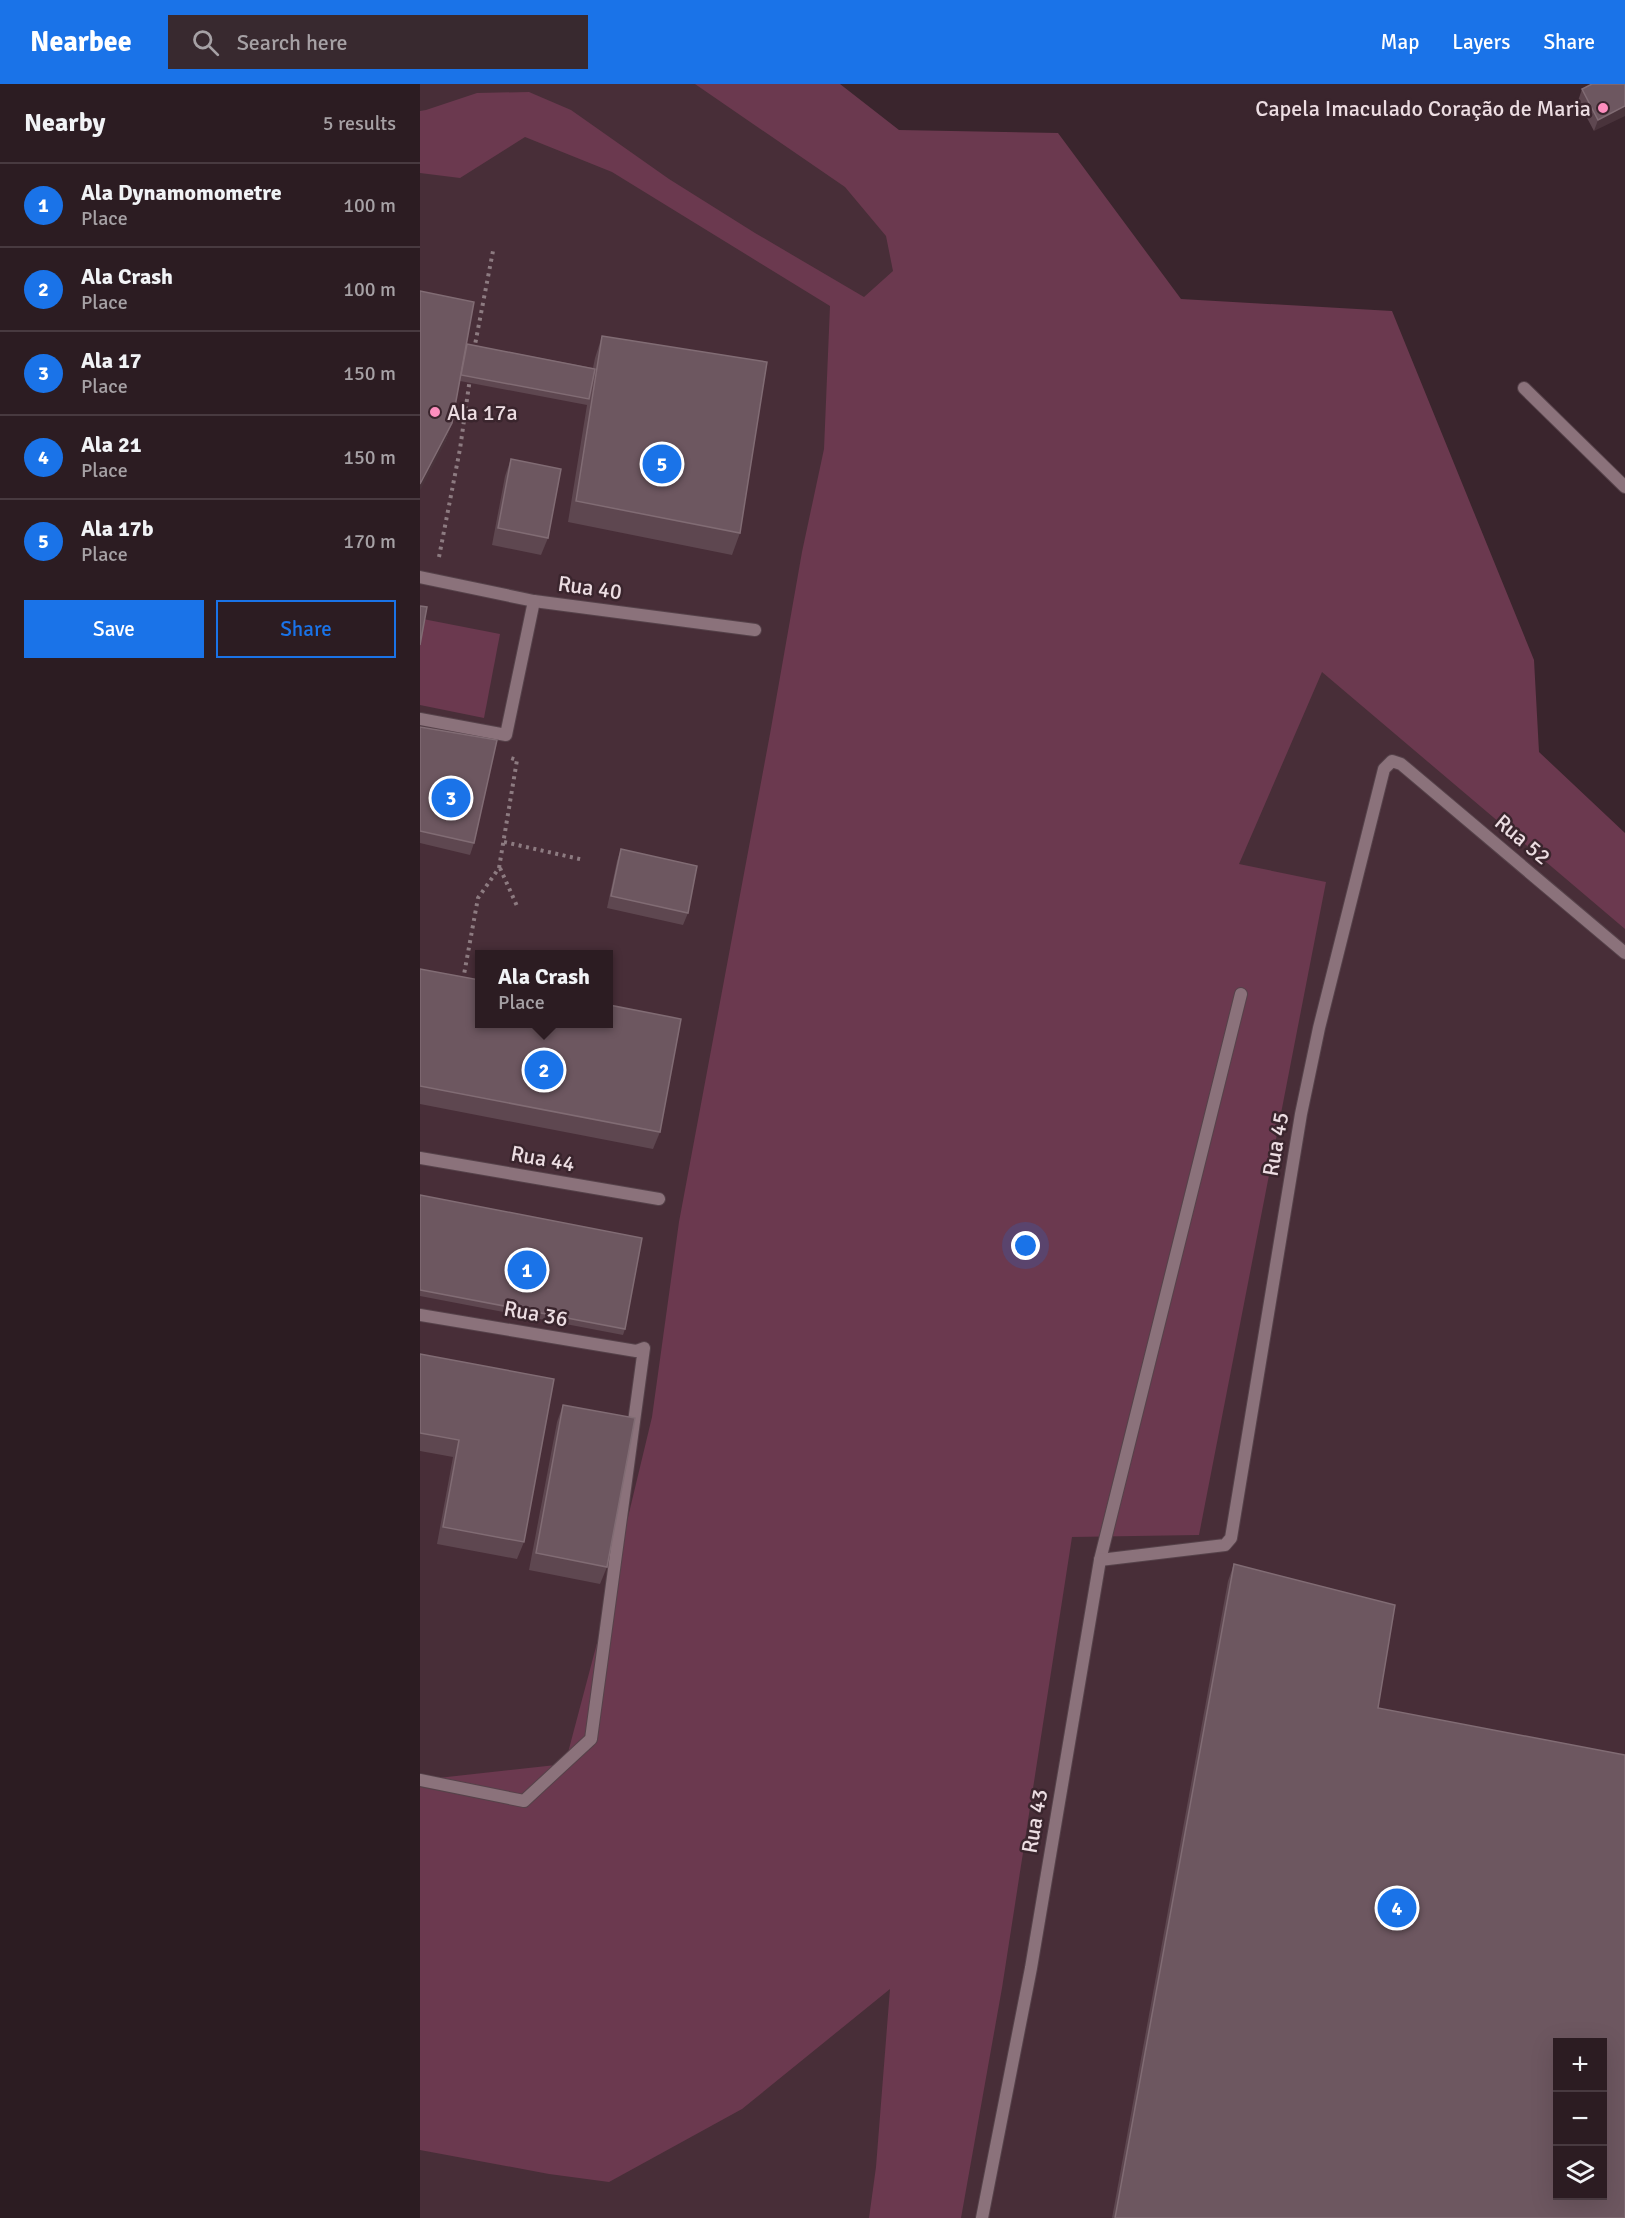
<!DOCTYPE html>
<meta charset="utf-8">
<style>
body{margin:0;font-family:Signika,sans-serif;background:#38292f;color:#f1f3f6}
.controls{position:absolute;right:18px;bottom:18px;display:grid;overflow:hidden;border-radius:0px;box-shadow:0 6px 24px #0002}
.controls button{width:54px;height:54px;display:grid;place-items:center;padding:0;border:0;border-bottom:2px solid #483a40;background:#2c1c22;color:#f1f3f6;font:30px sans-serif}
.you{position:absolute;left:606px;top:1162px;width:21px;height:21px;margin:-15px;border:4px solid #fff;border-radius:50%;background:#1a73e8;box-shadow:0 0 0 9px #1a73e833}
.badge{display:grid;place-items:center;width:39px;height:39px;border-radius:50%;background:#1a73e8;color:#fff;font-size:20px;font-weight:700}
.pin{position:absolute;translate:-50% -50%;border:3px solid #fff;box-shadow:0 2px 6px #0006}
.popup{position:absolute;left:55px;top:866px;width:138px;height:78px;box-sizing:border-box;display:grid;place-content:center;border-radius:0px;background:#2c1c22;filter:drop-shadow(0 2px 4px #0005);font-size:20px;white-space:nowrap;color:#a6a1a5}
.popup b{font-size:22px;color:#f1f3f6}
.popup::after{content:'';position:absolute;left:50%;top:100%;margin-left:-12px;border:12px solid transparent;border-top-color:#2c1c22}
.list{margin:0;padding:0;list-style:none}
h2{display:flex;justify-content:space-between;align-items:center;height:78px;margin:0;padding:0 24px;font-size:26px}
h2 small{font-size:20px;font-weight:400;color:#a6a1a5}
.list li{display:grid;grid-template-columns:39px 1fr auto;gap:18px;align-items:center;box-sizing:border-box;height:84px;padding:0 24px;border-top:2px solid #483a40}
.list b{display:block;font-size:22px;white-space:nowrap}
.list p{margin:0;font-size:20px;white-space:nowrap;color:#a6a1a5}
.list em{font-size:20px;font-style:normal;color:#a6a1a5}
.actions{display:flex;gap:12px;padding:18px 24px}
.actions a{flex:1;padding:14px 0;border:2px solid #1a73e8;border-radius:0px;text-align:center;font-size:21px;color:#1a73e8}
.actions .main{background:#1a73e8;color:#fff}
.icon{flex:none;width:33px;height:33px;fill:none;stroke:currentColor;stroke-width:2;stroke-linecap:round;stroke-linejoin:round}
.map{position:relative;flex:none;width:1205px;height:2134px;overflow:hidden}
header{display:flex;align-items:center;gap:36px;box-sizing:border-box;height:84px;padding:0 30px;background:#1a73e8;color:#fff}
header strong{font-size:28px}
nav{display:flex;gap:33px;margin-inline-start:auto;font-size:21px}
.search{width:420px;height:54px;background:#38292f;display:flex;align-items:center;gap:15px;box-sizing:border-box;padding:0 21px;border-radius:0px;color:#a6a1a5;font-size:22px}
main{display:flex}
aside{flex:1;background:#2c1c22}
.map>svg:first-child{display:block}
.built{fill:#482e38;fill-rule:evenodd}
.green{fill:#6b394f}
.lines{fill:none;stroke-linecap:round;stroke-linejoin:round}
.lane-casing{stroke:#56424a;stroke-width:14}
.street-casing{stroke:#56424a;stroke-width:14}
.path{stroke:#8d7b81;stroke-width:4;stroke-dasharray:3 4.5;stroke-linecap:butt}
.lane{stroke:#8b727b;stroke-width:12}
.street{stroke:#8b727b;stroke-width:12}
.wall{fill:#5e4750}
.shaded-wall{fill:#49333b}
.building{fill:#6d5760;stroke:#816c74;stroke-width:1.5;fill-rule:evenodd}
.poi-dot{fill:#fd8ebe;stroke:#3a252d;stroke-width:2}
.labels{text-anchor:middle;stroke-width:5;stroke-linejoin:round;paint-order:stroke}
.poi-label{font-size:22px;fill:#ecdde2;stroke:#3a252d;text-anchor:end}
.street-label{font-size:22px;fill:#ecdde2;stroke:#3a252d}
</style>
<header>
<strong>Nearbee</strong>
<div class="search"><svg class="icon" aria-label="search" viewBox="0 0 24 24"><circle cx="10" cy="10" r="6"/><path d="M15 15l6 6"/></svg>Search here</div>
<nav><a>Map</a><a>Layers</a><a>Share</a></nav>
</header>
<main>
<aside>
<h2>Nearby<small>5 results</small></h2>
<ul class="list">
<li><span class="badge">1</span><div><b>Ala Dynamomometre</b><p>Place</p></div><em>100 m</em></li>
<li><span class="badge">2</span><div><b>Ala Crash</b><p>Place</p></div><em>100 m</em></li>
<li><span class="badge">3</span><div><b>Ala 17</b><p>Place</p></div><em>150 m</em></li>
<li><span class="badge">4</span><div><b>Ala 21</b><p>Place</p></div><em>150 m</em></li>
<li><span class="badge">5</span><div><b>Ala 17b</b><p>Place</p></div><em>170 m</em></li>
</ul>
<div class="actions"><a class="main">Save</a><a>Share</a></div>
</aside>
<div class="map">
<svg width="1205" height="2134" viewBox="0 0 1205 2134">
<rect width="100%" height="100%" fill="#3a252d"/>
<!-- built -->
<path class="built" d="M 0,0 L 371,0 L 1205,813 L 1205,2134 L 0,2134 ZM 60,870 L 189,870 L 189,940 L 60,940 ZM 1138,1958 L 1182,1958 L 1182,2112 L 1138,2112 Z"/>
<!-- green -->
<g class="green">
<path d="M 275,0 L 420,0 L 479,46 L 638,49 L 761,215 L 972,227 L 1114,576 L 1119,668 L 1205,749 L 1205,845 L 902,588 L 819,780 L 906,798 L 779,1451 L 652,1453 L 582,1904 L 541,2134 L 449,2134 L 456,2083 L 470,1905 L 322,2025 L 189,2098 L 129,2090 L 0,2066 L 0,1696 L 145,1680 L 186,1525 L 232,1333 L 259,1138 L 350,650 L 382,468 L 404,365 L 410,222 L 192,88 L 105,53 L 40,94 L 0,89 L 0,27 L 6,26 L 57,9 L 109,8 L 151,26 L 249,95 L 335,149 L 444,213 L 473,187 L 466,152 L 425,103 Z"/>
<path d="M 3,535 L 80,550 L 64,634 L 0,621 L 0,548 Z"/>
</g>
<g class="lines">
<defs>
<g id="lane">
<path d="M 0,493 L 114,517 L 335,546"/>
<path d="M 0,635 L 86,651 L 114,517"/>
<path d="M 0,1074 L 239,1115"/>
<path d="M 0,1231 L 216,1267 L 224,1264 L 171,1655 L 104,1717 L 0,1696"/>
<path d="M 680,1476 L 821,910"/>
<path d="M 562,2134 L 611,1884 L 680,1476 L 805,1461 L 811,1454 L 881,1030 L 899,944 L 964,685 L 972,677 L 981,680 L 1205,869"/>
</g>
<path id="street" d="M 1104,304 L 1205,403"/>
</defs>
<!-- lane casing -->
<use href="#lane" class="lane-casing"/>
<!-- street casing -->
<use href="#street" class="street-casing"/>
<!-- path -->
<g class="path">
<path d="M 54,266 L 73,167"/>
<path d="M 19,473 L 40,365 L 50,294"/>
<path d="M 84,758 L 164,776"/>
<path d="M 80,784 L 97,822"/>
<path d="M 43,896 L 58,814 L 79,784 L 97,676 L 91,674"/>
</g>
<!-- lane -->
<use href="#lane" class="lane"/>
<!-- street -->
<use href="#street" class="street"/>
</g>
<!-- wall -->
<g class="wall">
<path d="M 1205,0 L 1174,47 L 1158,17 L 1162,5 Z"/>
<path d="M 182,252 L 320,449 L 312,471 L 148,438 L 167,321 L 40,297 L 32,339 L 24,361 L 47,260 L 173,284 L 175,274 Z"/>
<path d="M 91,375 L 128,454 L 121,471 L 72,461 L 85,392 Z"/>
<path d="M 0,643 L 54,759 L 50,771 L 0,759 Z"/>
<path d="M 201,765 L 268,829 L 263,841 L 187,824 L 197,777 Z"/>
<path d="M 0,885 L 240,1048 L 233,1065 L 0,1020 Z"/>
<path d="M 0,1111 L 205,1245 L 203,1251 L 0,1212 Z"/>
<path d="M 0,1270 L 104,1458 L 97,1475 L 17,1460 L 33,1373 L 0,1367 Z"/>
<path d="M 143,1321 L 187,1483 L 180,1500 L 109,1486 L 137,1338 Z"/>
<path d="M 814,1480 L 958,1624 L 1205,2134 L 692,2134 L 808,1497 Z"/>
</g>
<!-- shaded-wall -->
<g class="shaded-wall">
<path d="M 1205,22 L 1205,32 L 1174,47 L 1178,36 Z"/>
<path d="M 32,339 L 24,361 L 0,407 L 0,400 Z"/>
</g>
<!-- building -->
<g class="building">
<path d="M 1172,0 L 1205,0 L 1205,22 L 1178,36 L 1162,5 Z"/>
<path d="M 0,207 L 54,218 L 32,339 L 0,400 Z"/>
<path d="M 182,252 L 347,278 L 320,449 L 156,417 Z"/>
<path d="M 47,260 L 175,285 L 169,315 L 41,291 Z"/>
<path d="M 91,375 L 141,385 L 128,454 L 78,444 Z"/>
<path d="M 0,522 L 7,523 L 0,561 Z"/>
<path d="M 0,643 L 77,656 L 54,759 L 0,747 Z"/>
<path d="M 201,765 L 277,782 L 268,829 L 191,812 Z"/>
<path d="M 0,885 L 60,896 L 60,939 L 189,939 L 189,921 L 261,935 L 240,1048 L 0,1002 Z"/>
<path d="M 0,1111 L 222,1154 L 205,1245 L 0,1206 Z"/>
<path d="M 0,1270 L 134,1295 L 104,1458 L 23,1443 L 39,1356 L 0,1349 Z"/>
<path d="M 143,1321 L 215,1334 L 187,1483 L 116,1469 Z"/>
<path d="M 814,1480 L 975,1521 L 958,1624 L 1205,1671 L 1205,2134 L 695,2134 ZM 1137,1959 L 1182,1959 L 1182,2112 L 1137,2112 Z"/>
</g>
<!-- markers -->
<g class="poi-dot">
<circle cx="1183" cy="24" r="6"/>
<circle cx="15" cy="328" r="6"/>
</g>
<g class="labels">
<!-- poi labels -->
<g class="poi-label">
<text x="1171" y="32">Capela Imaculado Coração de Maria</text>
<text x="27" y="336" text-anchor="start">Ala 17a</text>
</g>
<!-- street labels -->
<g class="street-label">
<text transform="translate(170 503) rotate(8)" y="8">Rua 40</text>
<text transform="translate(1103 755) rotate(40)" y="8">Rua 52</text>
<text transform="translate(855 1060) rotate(-80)" y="8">Rua 45</text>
<text transform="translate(123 1074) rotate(10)" y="8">Rua 44</text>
<text transform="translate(116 1229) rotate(10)" y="8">Rua 36</text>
<text transform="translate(614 1737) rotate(-80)" y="8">Rua 43</text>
</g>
</g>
</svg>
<div class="controls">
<button>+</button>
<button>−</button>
<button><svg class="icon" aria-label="layers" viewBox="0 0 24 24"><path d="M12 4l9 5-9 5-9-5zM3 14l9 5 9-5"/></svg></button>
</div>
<div class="you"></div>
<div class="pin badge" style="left:107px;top:1186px">1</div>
<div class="pin badge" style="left:124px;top:986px">2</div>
<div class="popup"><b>Ala Crash</b>Place</div>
<div class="pin badge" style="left:31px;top:714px">3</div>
<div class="pin badge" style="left:977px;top:1824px">4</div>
<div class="pin badge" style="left:242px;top:380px">5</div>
</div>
</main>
